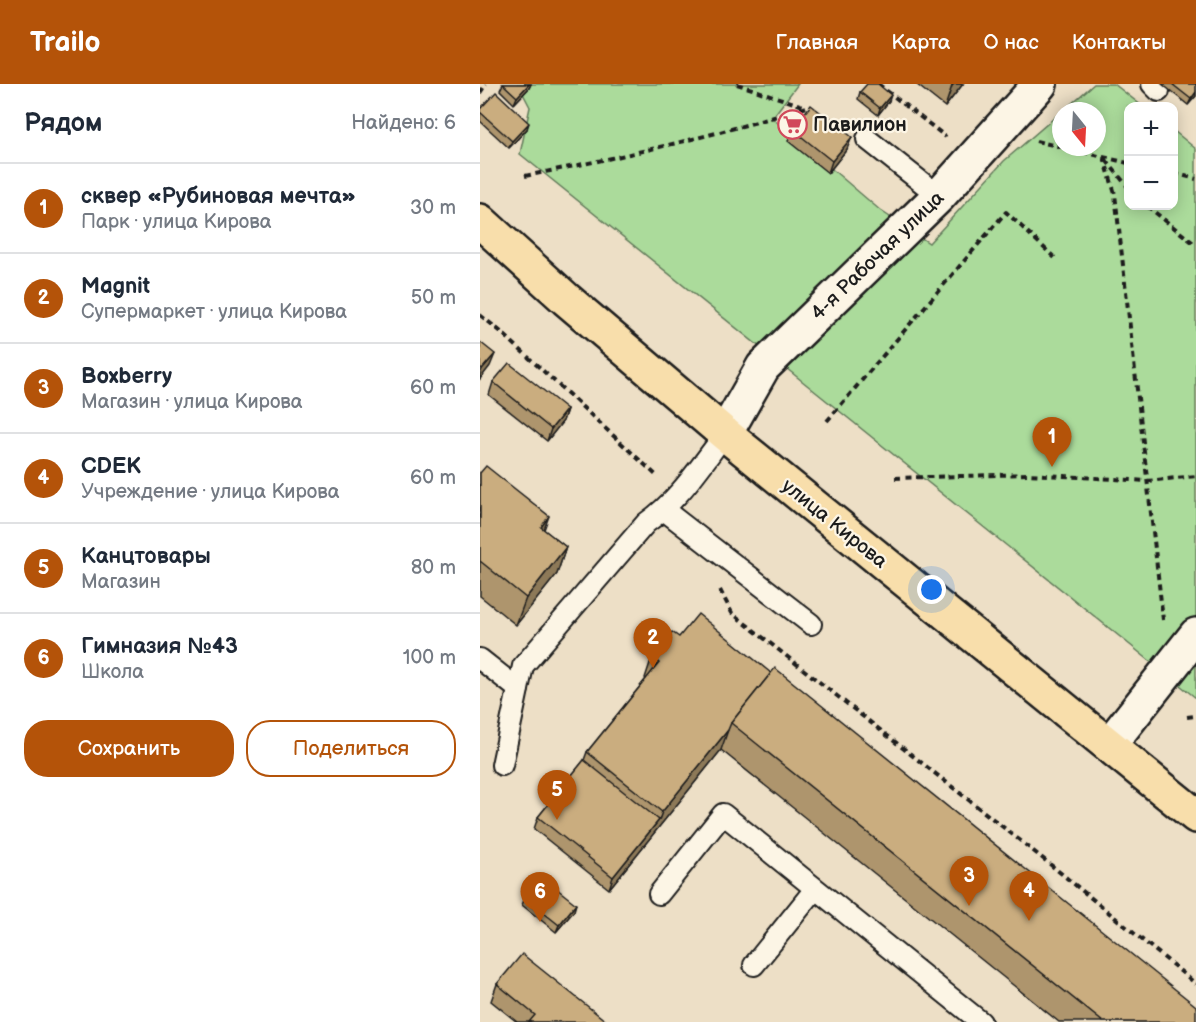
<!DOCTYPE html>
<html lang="ru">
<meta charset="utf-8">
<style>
body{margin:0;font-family:"Balsamiq Sans",sans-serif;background:#f6f6f7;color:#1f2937}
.controls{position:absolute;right:18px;top:18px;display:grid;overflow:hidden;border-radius:12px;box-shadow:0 3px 15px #0003}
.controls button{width:54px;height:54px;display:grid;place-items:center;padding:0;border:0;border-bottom:2px solid #e0e1e3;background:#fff;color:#1f2937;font:30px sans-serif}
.compass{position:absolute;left:572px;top:18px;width:54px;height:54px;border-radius:50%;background:#fff;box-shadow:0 3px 15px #0003;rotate:162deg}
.you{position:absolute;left:452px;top:506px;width:21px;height:21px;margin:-15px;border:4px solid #fff;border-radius:50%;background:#1a73e8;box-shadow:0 0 0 9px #1a73e833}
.badge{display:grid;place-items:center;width:39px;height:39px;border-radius:50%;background:#b45309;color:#fff;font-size:20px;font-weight:700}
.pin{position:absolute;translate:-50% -50px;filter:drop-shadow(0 2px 3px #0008)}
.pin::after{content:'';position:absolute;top:32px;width:21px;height:18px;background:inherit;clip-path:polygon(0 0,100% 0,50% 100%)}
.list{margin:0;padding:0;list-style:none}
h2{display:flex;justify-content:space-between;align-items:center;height:78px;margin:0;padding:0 24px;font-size:26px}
h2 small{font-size:20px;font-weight:400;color:#747a83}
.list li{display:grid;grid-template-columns:39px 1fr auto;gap:18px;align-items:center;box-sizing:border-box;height:90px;padding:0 24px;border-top:2px solid #e0e1e3}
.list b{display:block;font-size:22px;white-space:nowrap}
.list p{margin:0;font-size:20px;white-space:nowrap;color:#747a83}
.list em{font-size:20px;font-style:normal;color:#747a83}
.actions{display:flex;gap:12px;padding:18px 24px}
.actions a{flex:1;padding:14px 0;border:2px solid #b45309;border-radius:24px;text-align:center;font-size:21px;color:#b45309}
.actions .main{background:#b45309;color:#fff}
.map{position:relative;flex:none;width:716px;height:938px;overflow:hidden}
header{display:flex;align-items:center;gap:36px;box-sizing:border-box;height:84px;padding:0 30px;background:#b45309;color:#fff}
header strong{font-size:28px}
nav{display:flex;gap:33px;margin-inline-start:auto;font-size:21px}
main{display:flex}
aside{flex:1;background:#fff}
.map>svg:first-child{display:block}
.green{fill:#abdb9b;stroke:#647c5c;stroke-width:1.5}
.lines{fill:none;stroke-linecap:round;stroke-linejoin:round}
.service-casing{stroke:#1c1c1c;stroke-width:24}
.minor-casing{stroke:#1c1c1c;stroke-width:38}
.primary-casing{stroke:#1c1c1c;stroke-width:38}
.path{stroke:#1c1c1c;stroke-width:4;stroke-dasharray:6 4.5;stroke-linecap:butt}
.service{stroke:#fcf5e5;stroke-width:20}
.minor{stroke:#fcf5e5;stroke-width:33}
.primary{stroke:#f8deab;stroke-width:33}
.wall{fill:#ae956d;stroke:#1c1c1c;stroke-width:1.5}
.shaded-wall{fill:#8d7959;stroke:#1c1c1c;stroke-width:1.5}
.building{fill:#caad7f;stroke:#1c1c1c;stroke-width:1.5}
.labels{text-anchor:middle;stroke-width:4.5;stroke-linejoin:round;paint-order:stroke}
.poi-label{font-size:20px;font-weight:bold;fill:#1c1c1c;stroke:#fcf5e5;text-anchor:start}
.street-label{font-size:20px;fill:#1c1c1c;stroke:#fcf5e5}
</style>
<header>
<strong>Trailo</strong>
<nav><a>Главная</a><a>Карта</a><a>О нас</a><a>Контакты</a></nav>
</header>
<main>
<aside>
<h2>Рядом<small>Найдено: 6</small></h2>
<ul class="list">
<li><span class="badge">1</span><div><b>сквер «Рубиновая мечта»</b><p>Парк · улица Кирова</p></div><em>30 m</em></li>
<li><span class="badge">2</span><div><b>Magnit</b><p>Супермаркет · улица Кирова</p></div><em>50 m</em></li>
<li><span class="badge">3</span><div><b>Boxberry</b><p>Магазин · улица Кирова</p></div><em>60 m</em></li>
<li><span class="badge">4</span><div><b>CDEK</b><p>Учреждение · улица Кирова</p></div><em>60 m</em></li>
<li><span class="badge">5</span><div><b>Канцтовары</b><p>Магазин</p></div><em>80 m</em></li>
<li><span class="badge">6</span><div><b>Гимназия №43</b><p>Школа</p></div><em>100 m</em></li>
</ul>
<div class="actions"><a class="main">Сохранить</a><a>Поделиться</a></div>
</aside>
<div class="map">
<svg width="716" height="938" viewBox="0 0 716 938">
<rect width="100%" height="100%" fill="#eddfc6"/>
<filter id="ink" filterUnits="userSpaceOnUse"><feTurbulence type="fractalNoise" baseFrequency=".0167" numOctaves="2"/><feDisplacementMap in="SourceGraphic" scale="12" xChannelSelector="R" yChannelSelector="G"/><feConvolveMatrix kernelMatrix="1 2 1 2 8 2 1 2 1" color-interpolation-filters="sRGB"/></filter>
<g filter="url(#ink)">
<!-- green -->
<path class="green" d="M 38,0 L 318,0 L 292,34 L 401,127 L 449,159 L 524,77 L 581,28 L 581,63 L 617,63 L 617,27 L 583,27 L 614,0 L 634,0 L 662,22 L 648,22 L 648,122 L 694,122 L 694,47 L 716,65 L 716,614 L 40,70 L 50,23 Z"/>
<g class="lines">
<defs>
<g id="service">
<path d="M 672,0 L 679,7"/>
<path d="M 387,55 L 459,112"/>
<path d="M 184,426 L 331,540"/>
<path d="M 0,575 L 38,605"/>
<path d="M 22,681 L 43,582 L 166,439 C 199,416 221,381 245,350"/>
<path d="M 179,810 L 243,730 L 501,938"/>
<path d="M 274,881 L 335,805"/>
</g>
<g id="minor">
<path d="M 245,350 L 283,283 L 459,112 L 560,0"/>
<path d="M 629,661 L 716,551"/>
</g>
<path id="primary" d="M 0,137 L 86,215 L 245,350 L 716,732"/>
</defs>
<!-- service casing -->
<use href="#service" class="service-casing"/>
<!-- minor casing -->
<use href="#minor" class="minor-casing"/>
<!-- primary casing -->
<use href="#primary" class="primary-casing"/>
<!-- path -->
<g class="path">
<path d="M 257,0 L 326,23"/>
<path d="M 398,0 L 466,53"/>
<path d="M 0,9 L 6,0"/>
<path d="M 346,33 L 363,42"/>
<path d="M 556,57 L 581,63"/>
<path d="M 582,63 L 648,79"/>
<path d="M 624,73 L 635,110 L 683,536"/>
<path d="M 626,76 L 648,103"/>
<path d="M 694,89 L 716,95"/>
<path d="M 45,92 C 141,73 234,52 327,23"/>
<path d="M 667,122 L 716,161"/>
<path d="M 0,231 L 20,247 L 177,392"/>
<path d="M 347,337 L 526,128 L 577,176"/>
<path d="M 415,394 L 549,390 L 667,397 L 716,392"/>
<path d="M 240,506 L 252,529 L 566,777 L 716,900"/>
<path d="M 707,633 L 716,632"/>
</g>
<!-- service -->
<use href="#service" class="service"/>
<!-- minor -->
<use href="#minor" class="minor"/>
<!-- primary -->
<use href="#primary" class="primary"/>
</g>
<!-- wall -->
<g class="wall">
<path d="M 23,0 L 51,0 L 49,4 L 34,20 L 20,6 Z"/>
<path d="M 436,0 L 483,0 L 465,23 Z"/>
<path d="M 682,0 L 716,0 L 716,12 L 708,21 Z"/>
<path d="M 380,8 L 409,17 L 398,31 L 378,15 Z"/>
<path d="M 0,25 L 47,45 L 29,64 L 0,37 Z"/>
<path d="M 312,45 L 367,65 L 348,89 L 308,57 Z"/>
<path d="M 13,298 L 87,325 L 83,337 L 67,357 L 9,311 Z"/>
<path d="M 0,389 L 64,446 L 86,463 L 77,490 L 36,541 L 0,512 Z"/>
<path d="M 172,573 L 716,938 L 579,938 L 241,666 L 129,805 L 54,745 L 58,733 L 104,676 L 107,668 L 166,595 L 165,594 Z"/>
<path d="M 45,814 L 94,827 L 76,848 L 42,821 Z"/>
<path d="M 17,900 L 125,938 L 37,938 L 11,917 Z"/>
</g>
<!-- shaded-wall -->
<g class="shaded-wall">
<path d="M 49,0 L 51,0 L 49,4 L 34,20 L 37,13 Z"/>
<path d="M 474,0 L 483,0 L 465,23 L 472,2 Z"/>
<path d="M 716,8 L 716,12 L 708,21 L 711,15 Z"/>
<path d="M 411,11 L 409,17 L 398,31 L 400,24 Z"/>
<path d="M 49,39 L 47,45 L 29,64 L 32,57 Z"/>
<path d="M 372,53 L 367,65 L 348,89 L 352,77 Z"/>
<path d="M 15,270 L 10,282 L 0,295 L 0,291 L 2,285 Z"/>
<path d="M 87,325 L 83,337 L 67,357 L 71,345 Z"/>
<path d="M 69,432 L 59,459 L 61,443 Z"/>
<path d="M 86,463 L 77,490 L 36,541 L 46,514 Z"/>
<path d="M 248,646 L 241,666 L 129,805 L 133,793 L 179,736 L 182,728 Z"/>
<path d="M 96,820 L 94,827 L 76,848 L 79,841 Z"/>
</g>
<!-- building -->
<g class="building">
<path d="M 23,0 L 49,0 L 37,13 Z"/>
<path d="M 387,0 L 398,0 L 411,11 L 400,24 L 380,8 Z"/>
<path d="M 692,0 L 716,0 L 716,8 L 711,15 Z"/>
<path d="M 16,8 L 49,39 L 32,57 L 0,28 L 0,25 Z"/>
<path d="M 331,21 L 372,53 L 352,77 L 312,45 Z"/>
<path d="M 0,258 L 15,270 L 2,285 L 0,283 Z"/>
<path d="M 29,279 L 87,325 L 71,345 L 13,298 Z"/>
<path d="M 6,382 L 69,432 L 61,443 L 86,463 L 46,514 L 0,477 L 0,389 Z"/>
<path d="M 218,530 L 291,589 L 251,639 L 248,646 L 182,728 L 107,668 L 179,579 L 172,573 L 192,548 L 199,553 Z"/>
<path d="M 295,584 L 716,922 L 716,938 L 623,938 L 251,639 Z"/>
<path d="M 104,676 L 179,736 L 133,793 L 58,733 Z"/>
<path d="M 62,793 L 96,820 L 79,841 L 45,814 Z"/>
<path d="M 42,870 L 126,937 L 125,938 L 49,938 L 55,931 L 17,900 Z"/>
</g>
</g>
<!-- icons -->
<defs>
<symbol id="supermarket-ring" viewBox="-11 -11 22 22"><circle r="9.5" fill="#fcf5e5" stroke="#d1495b" stroke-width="1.5"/><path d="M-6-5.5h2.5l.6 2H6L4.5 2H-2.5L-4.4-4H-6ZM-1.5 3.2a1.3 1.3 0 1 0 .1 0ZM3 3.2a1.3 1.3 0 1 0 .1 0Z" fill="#d1495b"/></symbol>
</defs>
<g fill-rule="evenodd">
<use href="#supermarket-ring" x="296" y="24" width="33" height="33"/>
</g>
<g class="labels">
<!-- poi labels -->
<g class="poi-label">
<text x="333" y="47">Павилион</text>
</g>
<!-- street labels -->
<g class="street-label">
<text transform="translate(397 171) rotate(-44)" y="7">4-я Рабочая улица</text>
<text transform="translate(355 439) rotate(39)" y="7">улица Кирова</text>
</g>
</g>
</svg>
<div class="controls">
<button>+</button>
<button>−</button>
</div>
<svg class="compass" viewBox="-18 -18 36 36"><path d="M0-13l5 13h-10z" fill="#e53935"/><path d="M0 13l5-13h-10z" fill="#747a83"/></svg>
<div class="you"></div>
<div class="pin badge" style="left:572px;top:383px">1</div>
<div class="pin badge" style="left:173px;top:584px">2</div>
<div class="pin badge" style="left:489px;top:822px">3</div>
<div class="pin badge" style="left:549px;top:837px">4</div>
<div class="pin badge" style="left:77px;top:736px">5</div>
<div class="pin badge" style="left:60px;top:838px">6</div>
</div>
</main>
